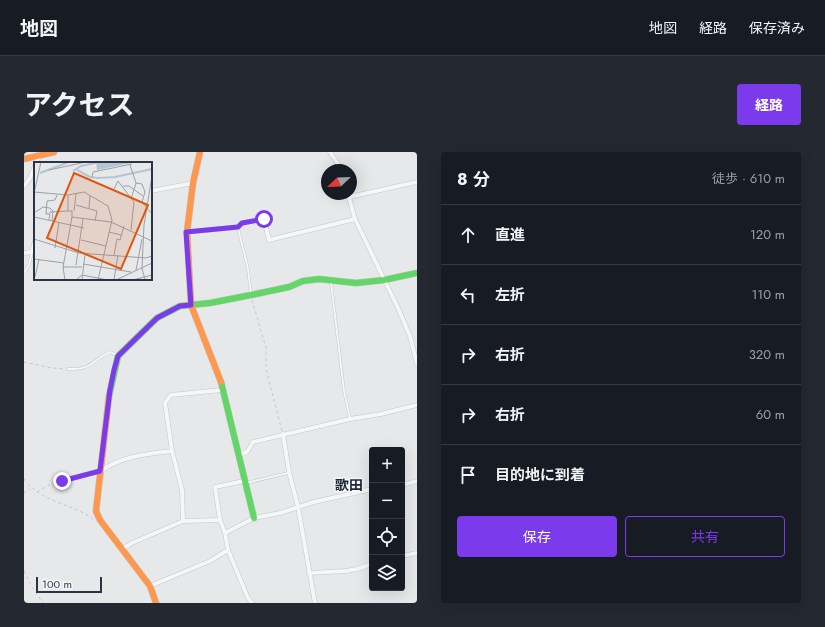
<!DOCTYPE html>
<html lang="ja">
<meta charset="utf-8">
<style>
body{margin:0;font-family:Jost,"Noto Sans JP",sans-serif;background:#242831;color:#f1f3f6}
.controls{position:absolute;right:12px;bottom:12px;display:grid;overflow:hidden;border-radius:4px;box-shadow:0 4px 16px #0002}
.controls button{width:36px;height:36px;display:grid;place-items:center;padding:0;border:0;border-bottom:1px solid #363941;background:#171b24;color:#f1f3f6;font:20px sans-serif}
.compass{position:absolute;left:297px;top:12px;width:36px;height:36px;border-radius:50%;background:#171b24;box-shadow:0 4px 16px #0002;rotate:247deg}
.scale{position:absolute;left:12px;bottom:10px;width:66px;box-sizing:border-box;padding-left:4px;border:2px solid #2b3445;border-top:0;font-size:11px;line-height:14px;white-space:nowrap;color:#2b3445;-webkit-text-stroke:3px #f4f6f9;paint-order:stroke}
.stop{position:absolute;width:12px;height:12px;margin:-9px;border:3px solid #7c3aed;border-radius:50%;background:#fff}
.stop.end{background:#7c3aed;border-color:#fff;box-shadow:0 1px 4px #0008}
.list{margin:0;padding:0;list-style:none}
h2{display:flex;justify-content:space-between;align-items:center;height:52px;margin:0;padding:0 16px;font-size:17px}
h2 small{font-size:13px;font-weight:400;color:#9ea1a6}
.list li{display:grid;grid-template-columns:26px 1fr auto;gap:12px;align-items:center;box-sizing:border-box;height:60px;padding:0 16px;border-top:1px solid #363941}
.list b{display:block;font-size:15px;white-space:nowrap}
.list em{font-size:13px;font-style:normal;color:#9ea1a6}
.actions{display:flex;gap:8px;padding:12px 16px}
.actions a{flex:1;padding:9px 0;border:1px solid #7c3aed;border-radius:4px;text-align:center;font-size:14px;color:#7c3aed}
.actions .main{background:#7c3aed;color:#fff}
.icon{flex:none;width:22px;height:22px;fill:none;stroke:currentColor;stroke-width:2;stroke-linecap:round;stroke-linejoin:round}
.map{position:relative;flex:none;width:393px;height:451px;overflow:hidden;border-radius:4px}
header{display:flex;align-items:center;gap:24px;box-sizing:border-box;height:56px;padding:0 20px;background:#171b24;border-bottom:1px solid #363941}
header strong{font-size:19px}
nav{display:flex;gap:22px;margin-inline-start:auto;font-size:14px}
.intro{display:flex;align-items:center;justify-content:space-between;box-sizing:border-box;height:96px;padding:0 24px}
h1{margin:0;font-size:28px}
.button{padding:10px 18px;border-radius:4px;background:#7c3aed;color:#fff;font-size:14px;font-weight:700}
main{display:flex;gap:24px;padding:0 24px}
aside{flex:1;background:#171b24;border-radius:4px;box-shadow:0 4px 16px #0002}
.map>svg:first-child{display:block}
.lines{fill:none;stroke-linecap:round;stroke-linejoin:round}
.lane-casing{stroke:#c4c6c8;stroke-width:3}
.street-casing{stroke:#c4c6c8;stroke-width:5}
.fast-casing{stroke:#c4c6c8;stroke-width:7}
.slow-casing{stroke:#c4c6c8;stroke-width:7}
.path{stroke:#c5c6ca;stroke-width:1;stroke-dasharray:3 3;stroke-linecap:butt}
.lane{stroke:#f5f6f7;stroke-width:2}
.street{stroke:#f5f6f7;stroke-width:4}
.fast{stroke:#63d668;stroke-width:6}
.slow{stroke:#ff974d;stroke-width:6}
.route{stroke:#7c3aed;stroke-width:5}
.labels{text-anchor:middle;stroke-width:3;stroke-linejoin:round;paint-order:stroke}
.quarter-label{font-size:14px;font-weight:bold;fill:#1d2536;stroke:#f4f6f9}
.inset-river{fill:none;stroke:#b4c4d5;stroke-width:2}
.inset-road{fill:none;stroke:#9ba0a8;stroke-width:1}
.view{fill:#df570f;fill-opacity:0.15;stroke:#df570f;stroke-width:2}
.inset-edge{fill:none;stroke:#2b3445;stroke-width:2}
</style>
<header>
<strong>地図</strong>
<nav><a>地図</a><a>経路</a><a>保存済み</a></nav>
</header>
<div class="intro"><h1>アクセス</h1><a class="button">経路</a></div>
<main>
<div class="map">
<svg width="393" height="451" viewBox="0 0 393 451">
<rect width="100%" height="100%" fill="#e6e8ea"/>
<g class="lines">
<defs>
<g id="lane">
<path d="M 214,76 L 224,117 L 227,142"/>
<path d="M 0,121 L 5,113 L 8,100"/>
<path d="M 307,130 L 320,239 L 326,266"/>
<path d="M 44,217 C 68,218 67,209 86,200 L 93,203"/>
<path d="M 222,331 L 264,321"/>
</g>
<g id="street">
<path d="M 306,0 L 314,12 L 316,18"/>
<path d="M 12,11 L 16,2"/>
<path d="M 0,34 L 6,26 L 11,14"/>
<path d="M 127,39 L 169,31"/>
<path d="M 324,42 L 331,67 L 374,156 L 386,184 L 393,212"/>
<path d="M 325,45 L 393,30"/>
<path d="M 163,80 L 214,75 L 218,71 L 240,67 L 245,88 L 331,67"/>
<path d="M 0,101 L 8,100 L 11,89"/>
<path d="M 259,282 L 265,320 L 274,355 L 291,451"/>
<path d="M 214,303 L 223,300 L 229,290 L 326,267 L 357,262 L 393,253"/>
<path d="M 77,319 C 98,304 122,302 148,299"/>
<path d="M 378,333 L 393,329"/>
<path d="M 159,369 L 158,338 L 148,299 L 141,251 L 147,243 L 198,238"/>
<path d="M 201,381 L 230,366 L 256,361 L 290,350 L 348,337"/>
<path d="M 98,397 L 108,391 L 159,369 L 196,368"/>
<path d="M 204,398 L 224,446 L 228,451"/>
<path d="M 378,404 L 393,401"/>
<path d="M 285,421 L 322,419 L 333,417 L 348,412"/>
<path d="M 126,434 L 186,409 L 204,398 L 201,381 L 196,368 L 191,335 L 220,329"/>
</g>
<g id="fast">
<path d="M 197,230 L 230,366"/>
<path d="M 85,244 L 94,204 L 133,166 L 156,154 L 186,151 L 227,143 L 265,135 L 279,129 L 295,127 L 332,131 L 360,128 L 393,121"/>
</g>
<g id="slow">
<path d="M 176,0 L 169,31 L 163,80 L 167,153 L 197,230"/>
<path d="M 0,7 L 30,0"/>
<path d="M 85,244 L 72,359 L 76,368 L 126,434 L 132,451"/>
</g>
</defs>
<!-- lane casing -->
<use href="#lane" class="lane-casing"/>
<!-- street casing -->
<use href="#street" class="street-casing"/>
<!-- fast casing -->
<use href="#fast" class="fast-casing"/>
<!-- slow casing -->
<use href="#slow" class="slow-casing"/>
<!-- path -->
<g class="path">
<path d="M 228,148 L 242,196 L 242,217 L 258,279"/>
<path d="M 0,210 L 28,216 L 41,217"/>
<path d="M 0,327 C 19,352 46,350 69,367"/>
<path d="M 13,340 L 25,333 L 70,321"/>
<path d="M 0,341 L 6,337"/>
<path d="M 0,419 L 7,433 L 19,451"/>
</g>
<!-- lane -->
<use href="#lane" class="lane"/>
<!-- street -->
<use href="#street" class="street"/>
<!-- fast -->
<use href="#fast" class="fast"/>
<!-- slow -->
<use href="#slow" class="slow"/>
</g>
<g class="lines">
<!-- route -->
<path class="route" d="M 38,329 L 76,319 L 86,238 L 90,218 L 94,204 L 133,166 L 156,154 L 167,153 L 162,80 L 214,75 L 218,71 L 240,67"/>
</g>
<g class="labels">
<!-- quarter labels -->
<g class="quarter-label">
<text x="325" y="338">歌田</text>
</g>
</g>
<!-- overview -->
<g transform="translate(10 10)">
<rect width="118" height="118" fill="#e6e8ea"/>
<path d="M 62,0 L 102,0 L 63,8 Z" fill="#b4c4d5"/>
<path class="inset-river" d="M 43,8 L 56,15 L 64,16 L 81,15 L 118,7M 39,9 L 47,4 L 66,0M 6,11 L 35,0"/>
<path class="inset-road" d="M 96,3 L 102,21 L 97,37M 15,8 L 52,0M 58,15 L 59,10 L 98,2M 102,21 L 108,22 L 111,30 L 108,40 L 118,52M 89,24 L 95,24 L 109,34M 80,27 L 84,19 L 100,40 L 97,68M 0,30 L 34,33 L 50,30 L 74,44 L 78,58 L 64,118M 0,31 L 7,0M 42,43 L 63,49 L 61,59M 55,46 L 56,34M 40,49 L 42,31M 0,51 L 9,45 L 16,46 L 19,49 L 18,59M 15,52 L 12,52 L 13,39 L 21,38 L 23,33M 0,55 L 50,66M 38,55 L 77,60 L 118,79M 15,58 L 16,50 L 34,49M 75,70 L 87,73M 0,77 L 45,91M 47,78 L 72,84M 21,86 L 25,60M 45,91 L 112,96 L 118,94M 80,93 L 83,77 L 86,78 L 90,64M 0,97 L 30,101M 49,102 L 97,110M 42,103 L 49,57M 29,105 L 48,105M 102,108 L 108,77M 1,115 L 5,97M 31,118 L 29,105 L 38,55 L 38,49 L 34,49 L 34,33M 42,118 L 48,113 L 74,118M 48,118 L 51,92M 80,118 L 84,93M 82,118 L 118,101M 99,118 L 118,113M 111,118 L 108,106 L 110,63 L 118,14"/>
<path class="view" d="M 40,11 L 114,43 L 87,107 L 13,76 Z"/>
<rect width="118" height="118" class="inset-edge"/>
</g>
</svg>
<div class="controls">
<button>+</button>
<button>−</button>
<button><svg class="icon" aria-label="locate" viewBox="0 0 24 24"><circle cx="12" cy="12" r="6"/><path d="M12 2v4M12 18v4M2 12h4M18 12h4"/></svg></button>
<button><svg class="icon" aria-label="layers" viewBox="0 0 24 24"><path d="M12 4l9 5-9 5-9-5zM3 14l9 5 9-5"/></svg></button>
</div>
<svg class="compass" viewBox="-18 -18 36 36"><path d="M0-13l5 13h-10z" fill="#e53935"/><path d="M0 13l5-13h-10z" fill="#9ea1a6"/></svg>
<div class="scale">100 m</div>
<div class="stop" style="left:240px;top:67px"></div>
<div class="stop end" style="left:38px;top:329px"></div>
</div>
<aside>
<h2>8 分<small>徒歩 · 610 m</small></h2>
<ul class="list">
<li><svg class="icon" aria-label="ahead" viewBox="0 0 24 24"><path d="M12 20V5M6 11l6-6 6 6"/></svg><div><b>直進</b></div><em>120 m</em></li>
<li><svg class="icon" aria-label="left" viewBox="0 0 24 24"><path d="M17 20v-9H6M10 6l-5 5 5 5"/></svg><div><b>左折</b></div><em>110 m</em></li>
<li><svg class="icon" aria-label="right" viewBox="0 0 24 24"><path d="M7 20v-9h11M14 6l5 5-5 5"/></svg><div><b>右折</b></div><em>320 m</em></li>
<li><svg class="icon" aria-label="right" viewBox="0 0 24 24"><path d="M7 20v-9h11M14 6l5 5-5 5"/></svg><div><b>右折</b></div><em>60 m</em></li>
<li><svg class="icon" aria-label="arrive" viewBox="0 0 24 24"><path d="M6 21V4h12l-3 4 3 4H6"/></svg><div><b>目的地に到着</b></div></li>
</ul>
<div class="actions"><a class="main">保存</a><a>共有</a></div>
</aside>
</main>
